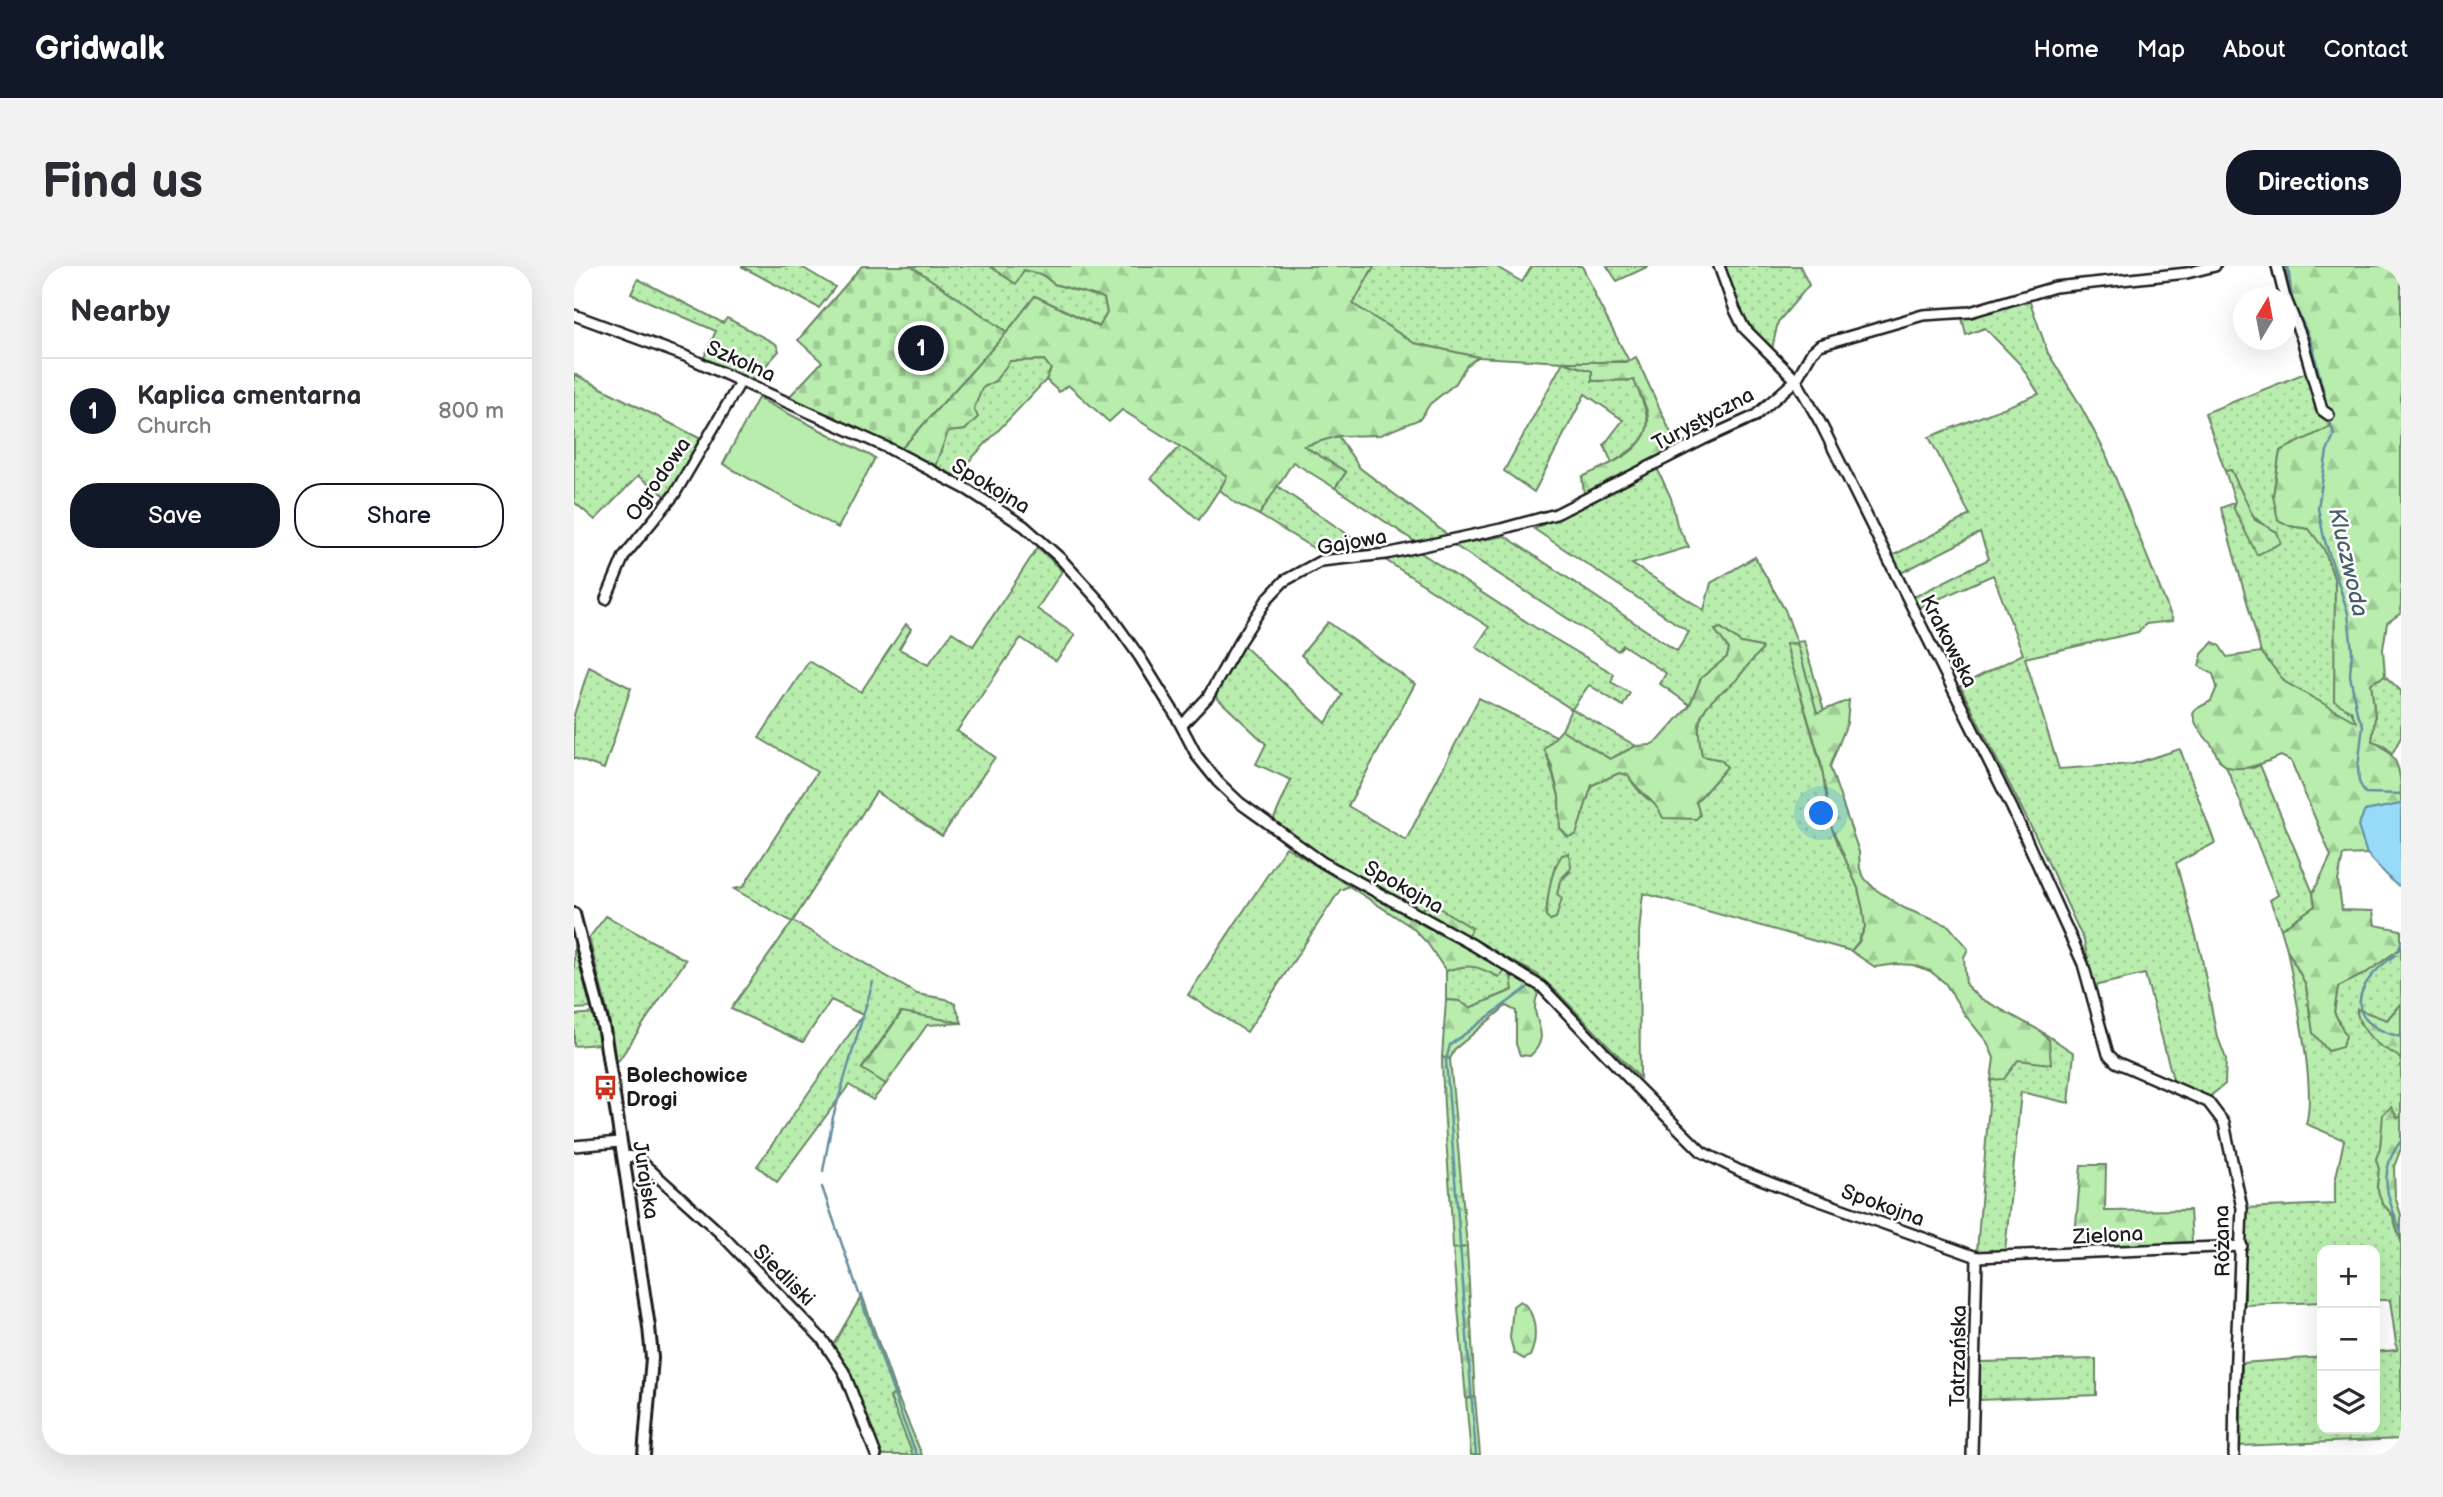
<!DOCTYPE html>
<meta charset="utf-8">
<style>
body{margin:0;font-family:"Balsamiq Sans",sans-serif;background:#f2f2f3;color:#2b2b33}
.controls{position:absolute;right:21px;bottom:21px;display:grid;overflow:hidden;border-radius:14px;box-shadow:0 7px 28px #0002}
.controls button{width:63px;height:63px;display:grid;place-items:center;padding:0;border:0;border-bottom:2px solid #e1e1e2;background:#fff;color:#2b2b33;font:35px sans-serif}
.compass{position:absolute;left:1659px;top:21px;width:63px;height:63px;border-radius:50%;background:#fff;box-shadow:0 7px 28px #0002;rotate:10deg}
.you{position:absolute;left:1248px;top:548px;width:24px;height:24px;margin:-18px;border:5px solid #fff;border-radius:50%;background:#1a73e8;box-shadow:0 0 0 10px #1a73e833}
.badge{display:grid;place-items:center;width:46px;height:46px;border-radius:50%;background:#111827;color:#fff;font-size:23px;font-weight:700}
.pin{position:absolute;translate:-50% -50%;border:4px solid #fff;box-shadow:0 2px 7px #0006}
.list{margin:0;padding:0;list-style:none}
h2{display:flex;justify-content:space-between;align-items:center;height:91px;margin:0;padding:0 28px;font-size:30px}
h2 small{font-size:23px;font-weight:400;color:#7c7c81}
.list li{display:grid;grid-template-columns:46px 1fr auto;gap:21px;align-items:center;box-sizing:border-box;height:105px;padding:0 28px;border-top:2px solid #e1e1e2}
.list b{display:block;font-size:26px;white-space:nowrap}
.list p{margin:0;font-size:23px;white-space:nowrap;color:#7c7c81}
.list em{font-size:23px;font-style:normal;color:#7c7c81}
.actions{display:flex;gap:14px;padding:21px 28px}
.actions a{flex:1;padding:16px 0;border:2px solid #111827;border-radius:28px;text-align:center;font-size:24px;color:#111827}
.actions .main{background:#111827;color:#fff}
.icon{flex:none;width:38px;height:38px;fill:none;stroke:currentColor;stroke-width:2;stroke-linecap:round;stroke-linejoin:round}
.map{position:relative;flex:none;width:1827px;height:1189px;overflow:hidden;border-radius:28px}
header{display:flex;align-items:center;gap:42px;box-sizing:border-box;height:98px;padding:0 35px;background:#111827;color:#fff}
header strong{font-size:33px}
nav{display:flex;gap:38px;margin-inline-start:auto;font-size:24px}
.intro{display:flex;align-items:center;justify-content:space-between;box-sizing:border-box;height:168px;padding:0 42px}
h1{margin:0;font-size:49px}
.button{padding:18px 32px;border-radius:28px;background:#111827;color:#fff;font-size:24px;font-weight:700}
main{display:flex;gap:42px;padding:0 42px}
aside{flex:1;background:#fff;border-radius:28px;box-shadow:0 7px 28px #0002}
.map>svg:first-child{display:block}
.grass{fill:url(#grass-dots);stroke:#6a8465;stroke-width:2;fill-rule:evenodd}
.forest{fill:url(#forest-firs);stroke:#6a8465;stroke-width:2}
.cemetery{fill:url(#cemetery-stones);stroke:#6a8465;stroke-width:2}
.green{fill:#b8edae;stroke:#6a8465;stroke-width:2}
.water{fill:#97dbf9;stroke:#668fa1;stroke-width:2}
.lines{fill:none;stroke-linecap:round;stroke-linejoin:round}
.stream{stroke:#668fa1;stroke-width:2.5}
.minor-casing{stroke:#1c1c1c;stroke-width:14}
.tertiary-casing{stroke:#1c1c1c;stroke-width:16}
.minor{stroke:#fff;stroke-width:9}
.tertiary{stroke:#fff;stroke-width:10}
.labels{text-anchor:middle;stroke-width:5;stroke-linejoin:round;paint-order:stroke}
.street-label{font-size:21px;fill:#1c1c1c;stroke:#fff}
.poi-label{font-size:21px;font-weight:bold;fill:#1c1c1c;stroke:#fff;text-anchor:start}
.water-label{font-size:23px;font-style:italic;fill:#475f69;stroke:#fff}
</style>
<header>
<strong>Gridwalk</strong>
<nav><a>Home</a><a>Map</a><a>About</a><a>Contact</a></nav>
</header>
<div class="intro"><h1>Find us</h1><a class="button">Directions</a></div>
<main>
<aside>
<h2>Nearby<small></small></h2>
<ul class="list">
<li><span class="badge">1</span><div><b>Kaplica cmentarna</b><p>Church</p></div><em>800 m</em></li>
</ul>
<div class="actions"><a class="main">Save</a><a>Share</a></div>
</aside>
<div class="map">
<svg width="1827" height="1189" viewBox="0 0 1827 1189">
<defs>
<pattern id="grass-dots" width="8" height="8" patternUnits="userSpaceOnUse" patternTransform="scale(1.75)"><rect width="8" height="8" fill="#b8edae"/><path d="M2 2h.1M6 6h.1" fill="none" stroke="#9ecb95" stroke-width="1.8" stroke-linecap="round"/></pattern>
<pattern id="forest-firs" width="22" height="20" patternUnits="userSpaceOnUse" patternTransform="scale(1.75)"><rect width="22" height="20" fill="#b8edae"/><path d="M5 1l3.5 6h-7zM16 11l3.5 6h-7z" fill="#9ecb95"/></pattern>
<pattern id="cemetery-stones" width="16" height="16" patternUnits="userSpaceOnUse" patternTransform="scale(1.75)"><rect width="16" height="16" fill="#b8edae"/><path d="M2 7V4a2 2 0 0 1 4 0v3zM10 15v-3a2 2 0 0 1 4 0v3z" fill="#9ecb95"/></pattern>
</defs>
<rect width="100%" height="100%" fill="#fff"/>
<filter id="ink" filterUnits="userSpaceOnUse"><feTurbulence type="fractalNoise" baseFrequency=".0143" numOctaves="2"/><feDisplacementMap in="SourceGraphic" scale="14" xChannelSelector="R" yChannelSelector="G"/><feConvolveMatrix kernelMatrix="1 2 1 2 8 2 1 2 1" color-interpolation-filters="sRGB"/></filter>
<g filter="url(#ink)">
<!-- grass -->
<g class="grass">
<path d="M 167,0 L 226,0 L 261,21 L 245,42 Z"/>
<path d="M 337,0 L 416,0 L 441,17 L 450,4 L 470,10 L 480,18 L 530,32 L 533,47 L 526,61 L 461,30 L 433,66 Z"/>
<path d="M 800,0 L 921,0 L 948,16 L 958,0 L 1008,0 L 1021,27 L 1021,30 L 1055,95 L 992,97 L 1019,105 L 1018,115 L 1060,114 C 1079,160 1083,169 1038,197 L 1030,179 L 1049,154 L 1011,128 L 960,226 L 930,205 L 989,96 L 904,91 L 840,77 L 779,38 Z"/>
<path d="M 1033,0 L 1075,0 L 1043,15 Z"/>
<path d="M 1149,0 L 1226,0 L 1235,19 L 1204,56 L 1198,83 L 1171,54 Z"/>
<path d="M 64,13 L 149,57 L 153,52 L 202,78 L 205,85 L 179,114 L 129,94 L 142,65 L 57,28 Z"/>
<path d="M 1455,33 L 1474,87 L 1505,137 L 1531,186 L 1599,355 L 1572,358 L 1564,366 L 1451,392 L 1485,503 L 1559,498 L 1606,483 L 1641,577 L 1602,597 L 1627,688 L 1642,766 L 1652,793 L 1651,818 L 1634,832 L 1600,817 L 1571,708 L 1520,720 L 1510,675 L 1465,577 L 1386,420 L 1449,388 L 1419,309 L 1342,343 L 1338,332 L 1415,293 L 1406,267 L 1325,308 L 1316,291 L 1396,249 L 1355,171 L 1465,128 L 1446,98 L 1411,62 L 1392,69 L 1388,52 Z"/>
<path d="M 470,94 L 477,103 L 472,114 L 381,210 L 361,200 L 374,165 L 391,164 L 408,122 L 421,115 L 436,95 Z"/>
<path d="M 1741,103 L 1756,161 L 1706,186 L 1699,230 L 1716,260 L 1736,263 L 1750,283 L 1761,315 L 1762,346 L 1777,445 L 1783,457 L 1711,416 L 1687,386 L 1647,242 L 1661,236 L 1683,289 L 1703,266 C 1672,253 1670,233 1657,204 L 1651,205 L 1631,147 Z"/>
<path d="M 0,108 L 127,173 L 93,231 L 64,210 L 21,254 L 0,236 Z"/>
<path d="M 764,170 L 786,202 L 874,269 L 843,277 L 761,222 L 772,206 L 730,180 Z"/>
<path d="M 606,180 L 654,210 L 625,254 L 577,212 Z"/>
<path d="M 1083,202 L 1097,232 L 1103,259 L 1115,281 L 1058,298 L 1130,344 L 1137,317 L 1181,291 L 1211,344 L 1223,376 L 1230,375 L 1250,445 L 1243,447 L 1223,377 L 1212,378 L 1249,507 L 1257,560 L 1284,622 L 1289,644 L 1291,661 L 1284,676 L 1277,685 L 1069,627 L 1065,667 L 1066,812 L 984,727 L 963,708 L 893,672 L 857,637 L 846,644 L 747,590 L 699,555 L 717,514 L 682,498 L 692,478 L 641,430 L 669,379 L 752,457 L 768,429 L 727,389 L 754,356 L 841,418 L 774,540 L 832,574 L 905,432 L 982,470 L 971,483 L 985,530 L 986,561 L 1002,568 L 1018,519 L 1045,507 L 1054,509 C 1071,541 1092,543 1125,549 L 1122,536 L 1153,501 L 1147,494 L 1128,490 C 1122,460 1122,447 1146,427 C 1151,423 1159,418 1163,413 C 1172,402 1177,394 1188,384 L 1187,381 L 1167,377 L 1147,362 L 1141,364 L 1155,383 L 1153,391 L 1127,412 L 1116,439 L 1086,418 L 1092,407 L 1049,379 L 1044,385 L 880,279 L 931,270 L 1103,385 L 1115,366 L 960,263 ZM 981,599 L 996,606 L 986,615 L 983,628 L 972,650 L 974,631 Z"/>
<path d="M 703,220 L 795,283 L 749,288 L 685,249 Z"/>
<path d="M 464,281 L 488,305 L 463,343 L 501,369 L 482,395 L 447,372 L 383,465 L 421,491 L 368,570 L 302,526 L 219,655 L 343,728 L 372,733 L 381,738 L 388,757 L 327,746 L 288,802 L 312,818 L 299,834 L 275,819 L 203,916 L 183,900 L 289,749 L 257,734 L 229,776 L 157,743 L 218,656 L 160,623 L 169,621 L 243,506 L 185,472 L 235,395 L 287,426 L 332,358 L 337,363 L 325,383 L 354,399 L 378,366 L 399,380 Z"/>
<path d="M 844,285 L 962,362 L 1040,408 L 1037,416 L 1056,427 L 1049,440 L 1015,419 L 998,443 L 1062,480 L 1036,493 L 988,464 L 997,443 L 902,381 L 915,361 L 805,290 Z"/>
<path d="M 15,401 L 57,422 L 30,503 L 0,492 L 0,449 Z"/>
<path d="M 1811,410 L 1827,425 L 1827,471 L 1818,488 L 1810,479 L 1798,475 L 1801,451 L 1797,416 Z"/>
<path d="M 1686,499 L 1739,627 L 1741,640 L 1707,663 L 1696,634 L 1704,629 L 1652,500 L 1679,502 Z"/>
<path d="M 712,581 L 775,620 L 766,624 L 673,766 L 614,729 Z"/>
<path d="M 32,650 L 112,694 L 45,794 L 41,795 L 35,752 L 15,672 Z"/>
<path d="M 0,678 L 17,742 L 0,743 Z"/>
<path d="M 1827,682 L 1827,737 L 1813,754 L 1806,752 L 1785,756 L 1806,780 L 1824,789 L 1827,794 L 1827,850 L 1808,862 L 1806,883 L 1802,893 L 1805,903 L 1803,921 L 1808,937 L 1818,948 L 1827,975 L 1827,1173 L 1666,1180 L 1668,1097 L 1748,1091 L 1748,1163 L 1801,1163 L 1801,1086 L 1823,1084 L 1816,1034 L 1801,1034 L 1801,984 L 1748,984 L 1748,1036 L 1671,1039 L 1671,942 L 1761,938 L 1761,916 L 1770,874 L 1732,858 C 1743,821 1720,724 1713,683 L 1732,719 L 1736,750 L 1771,770 L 1760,746 L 1764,721 L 1792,707 Z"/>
<path d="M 889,699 L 904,701 L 925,711 L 932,702 L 939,707 L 937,709 L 939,724 L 895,742 L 885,735 L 872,734 L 872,705 Z"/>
<path d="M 20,747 L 25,778 L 0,780 L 0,749 Z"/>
<path d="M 1465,764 L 1500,787 L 1495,837 L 1447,826 L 1431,985 L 1403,985 L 1417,814 L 1430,812 L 1444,794 L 1475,774 Z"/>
<path d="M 868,791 L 876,793 L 893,981 L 879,983 C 877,919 869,855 868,791 Z"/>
<path d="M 288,1029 L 322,1127 L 316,1132 L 340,1189 L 308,1189 L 275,1104 L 259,1079 Z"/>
<path d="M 1522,1093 L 1522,1129 L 1406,1134 L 1406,1096 Z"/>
<path d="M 901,1131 L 906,1189 L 897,1189 L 892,1133 Z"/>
</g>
<!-- forest -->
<g class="forest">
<path d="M 416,0 L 800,0 L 779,38 L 840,77 L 904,91 L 892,100 L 882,117 L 856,138 L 846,153 L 806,169 L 764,170 L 730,180 L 772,206 L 761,222 L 719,196 L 685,249 L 661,237 L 646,224 L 653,210 L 548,144 L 535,156 L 494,119 L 485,126 L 472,114 L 477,103 L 470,94 L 436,95 L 421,115 L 408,122 L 400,143 L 404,151 L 391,164 L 374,166 L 361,200 L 327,183 L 433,66 L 461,30 L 525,61 L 533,47 L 530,32 L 480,18 L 470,10 L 450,4 L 442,18 Z"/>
<path d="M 1711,0 L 1827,0 L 1827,347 L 1813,357 L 1809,383 L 1811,410 L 1797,417 L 1801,451 L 1798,475 C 1827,488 1827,508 1827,538 L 1791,545 L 1784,560 L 1793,588 L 1769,589 L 1764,615 L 1768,644 L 1799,645 L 1801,659 L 1827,664 L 1827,682 L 1792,707 L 1764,721 L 1760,746 L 1772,770 L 1768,781 L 1754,785 L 1739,767 L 1732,719 L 1713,683 L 1707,663 L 1741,640 L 1739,627 L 1757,590 L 1717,495 L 1707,490 C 1693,496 1661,510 1648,497 C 1642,492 1641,482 1636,477 C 1626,464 1623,465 1619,448 L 1622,443 L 1637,435 L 1643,421 L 1639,408 L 1625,400 L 1628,388 L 1639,376 L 1645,379 L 1653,391 L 1687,386 L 1711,416 L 1782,456 L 1777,445 L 1760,435 L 1761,315 L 1750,283 L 1735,263 L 1716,260 L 1704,254 L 1699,230 L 1706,185 L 1756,161 L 1741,103 L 1717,34 Z"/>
<path d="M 1062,91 L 1103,180 L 1010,228 L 1008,211 C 1035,198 1082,183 1073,145 C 1070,135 1064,124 1060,114 L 1018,115 L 1018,105 L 989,96 L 1052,96 Z"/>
<path d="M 1657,204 L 1681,254 L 1703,266 L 1707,277 L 1683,289 L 1659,241 L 1661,235 L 1651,205 Z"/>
<path d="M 1147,362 L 1167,377 L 1187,381 L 1188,384 C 1178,393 1171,403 1163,413 C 1159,418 1152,423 1146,427 C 1122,447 1122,460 1128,490 L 1147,494 L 1153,501 L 1122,536 L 1126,549 L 1122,553 L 1089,552 C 1082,534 1063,526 1054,509 L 1045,507 L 1018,519 L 1002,569 L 994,571 L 986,562 L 985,530 L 977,498 L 970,483 L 988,464 L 1036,493 L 1062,480 L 1076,479 L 1085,474 L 1116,439 L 1127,412 L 1153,391 L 1155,383 L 1141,364 Z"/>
<path d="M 1223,377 L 1243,447 L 1275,434 L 1273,457 L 1256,501 L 1285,586 L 1286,603 L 1291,613 L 1301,623 L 1330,642 L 1375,660 L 1394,683 L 1390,691 L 1392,719 L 1404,731 L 1465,764 L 1475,774 L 1477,798 L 1444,794 L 1430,813 L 1417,814 L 1420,792 L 1413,776 L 1391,749 L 1371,717 L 1356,705 L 1339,699 L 1323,698 L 1301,701 L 1277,685 L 1285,676 L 1291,661 L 1289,644 L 1284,622 L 1257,560 L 1247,497 L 1212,378 Z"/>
<path d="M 994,587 C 1001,609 995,600 986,615 C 985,616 984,626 983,628 L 988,632 L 982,652 L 976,654 L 972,650 C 974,629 976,606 988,589 Z"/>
<path d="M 778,617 L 861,666 L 932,702 L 925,711 C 903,700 897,697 872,705 L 854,678 L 839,662 L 775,620 Z"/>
<path d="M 857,637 L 898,662 L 893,672 L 846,644 Z"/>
<path d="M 939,708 L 966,724 C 949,754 983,765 956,790 L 946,789 L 942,778 L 942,745 L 932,740 L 881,783 L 876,793 L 868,791 L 872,734 L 885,735 L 896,742 L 939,724 L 937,709 Z"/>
<path d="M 1827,737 L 1827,794 C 1822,786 1815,786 1808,781 C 1797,774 1782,756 1783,743 L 1813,754 Z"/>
<path d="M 328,746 L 388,757 L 353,759 L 312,818 L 288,803 Z"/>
<path d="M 1817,841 L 1824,852 L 1827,850 L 1827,882 L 1820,901 L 1821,930 L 1827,949 L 1827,975 L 1818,948 L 1808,937 L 1803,921 L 1805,903 L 1802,893 L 1806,883 L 1809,848 Z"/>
<path d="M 1507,899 L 1532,899 L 1531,945 L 1616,944 L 1618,976 L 1500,983 Z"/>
<path d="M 893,981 L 901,1131 L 892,1133 L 879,983 Z"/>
<path d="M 946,1035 C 963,1045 964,1073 956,1090 L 950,1093 L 940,1087 L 936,1072 L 939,1040 Z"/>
<path d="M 322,1127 L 348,1189 L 339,1189 L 316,1131 Z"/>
</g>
<!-- cemetery -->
<path class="cemetery" d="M 288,0 L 337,0 L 433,66 L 327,183 L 215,131 L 248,96 L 224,74 Z"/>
<!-- green -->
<path class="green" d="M 184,132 L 301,192 L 264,262 L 149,198 Z"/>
<!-- water -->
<path class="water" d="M 1827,538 L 1827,621 L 1821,618 L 1793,588 L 1784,560 L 1791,545 Z"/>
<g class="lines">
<!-- stream -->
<g class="stream">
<path d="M 1714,0 L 1718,34 L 1737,75 L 1754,144"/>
<path d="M 1755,151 L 1760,169 L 1753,185 L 1744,242 L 1750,272 L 1774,347 L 1778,385 L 1776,409 L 1783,447 L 1789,459 L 1784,501 L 1785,516 L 1791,527 L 1827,528"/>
<path d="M 1825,683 L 1827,677"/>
<path d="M 1821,689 C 1779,719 1767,756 1827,771"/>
<path d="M 1827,875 C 1802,907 1814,932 1827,966"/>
<path d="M 249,905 L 259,851 L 299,716"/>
<path d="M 248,921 L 329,1154 L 343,1189"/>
<path d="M 902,1189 L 872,794 L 876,779 L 953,722"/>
</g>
<defs>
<g id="minor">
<path d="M 1145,0 L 1161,44 L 1170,62 L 1222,114 L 1247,158 L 1438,542 L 1509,698 L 1534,788 L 1542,796 L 1634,836 L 1650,857 L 1668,942 L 1661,1115 L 1660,1189"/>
<path d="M 1703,0 L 1711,32"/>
<path d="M 1712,33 L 1728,73 L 1748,144 L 1755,149"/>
<path d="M 0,49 L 111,90 L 316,183 L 394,224 L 450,260 L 486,292 L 528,338 L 565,390 L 601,448 L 623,490 L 644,516 L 666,537 L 748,596 L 899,679 L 968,721 L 1061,819 L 1128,886 L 1166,905 L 1218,925 L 1403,991 L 1668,980"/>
<path d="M 32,333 L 50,290 L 100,229 L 167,115"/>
<path d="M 608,459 L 634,431 L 664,378 L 694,332 L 710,315 L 747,295 L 812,288 L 927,263 L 982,248 L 1130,173 L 1181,150 L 1222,114 L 1238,86 L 1246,79 L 1349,49 L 1396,46 L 1481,21 L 1613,7 L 1641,0"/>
<path d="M 0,880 L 46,876"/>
<path d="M 49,890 L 62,891 L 145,966 L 248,1073 L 270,1106 L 302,1189"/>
<path d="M 1398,1189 L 1403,991"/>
</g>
<path id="tertiary" d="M 0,648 L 30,764 L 75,1061 L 78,1092 L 70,1189"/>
</defs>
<!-- minor casing -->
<use href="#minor" class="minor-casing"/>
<!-- tertiary casing -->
<use href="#tertiary" class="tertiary-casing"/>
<!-- minor -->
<use href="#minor" class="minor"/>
<!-- tertiary -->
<use href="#tertiary" class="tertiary"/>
</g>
</g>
<!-- icons -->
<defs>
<symbol id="bus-bare" viewBox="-9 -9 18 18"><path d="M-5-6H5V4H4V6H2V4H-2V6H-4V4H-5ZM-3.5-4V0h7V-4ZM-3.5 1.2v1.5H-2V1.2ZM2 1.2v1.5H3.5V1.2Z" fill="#c8321e" stroke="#fff" stroke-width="2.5" paint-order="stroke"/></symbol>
</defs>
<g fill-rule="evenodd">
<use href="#bus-bare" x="14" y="804" width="35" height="35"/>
</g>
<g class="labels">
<!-- street labels -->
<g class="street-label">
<text transform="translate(167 95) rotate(24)" y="7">Szkolna</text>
<text transform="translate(1129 153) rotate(-28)" y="7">Turystyczna</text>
<text transform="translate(84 213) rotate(-55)" y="7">Ogrodowa</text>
<text transform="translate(417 220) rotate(31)" y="7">Spokojna</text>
<text transform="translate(778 276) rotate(-10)" y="7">Gajowa</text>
<text transform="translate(1375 375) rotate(63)" y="7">Krakowska</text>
<text transform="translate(830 621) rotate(29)" y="7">Spokojna</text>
<text transform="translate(72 914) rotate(81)" y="7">Jurajska</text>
<text transform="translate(1309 939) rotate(20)" y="7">Spokojna</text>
<text transform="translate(1534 969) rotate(-3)" y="7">Zielona</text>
<text transform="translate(1648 975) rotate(-91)" y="7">Różana</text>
<text transform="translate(210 1009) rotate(45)" y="7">Siedliski</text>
<text transform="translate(1384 1090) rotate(-89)" y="7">Tatrzańska</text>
</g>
<!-- poi labels -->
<g class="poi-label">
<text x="52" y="816">Bolechowice<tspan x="52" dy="24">Drogi</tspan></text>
</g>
<!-- water labels -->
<g class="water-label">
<text transform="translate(1775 296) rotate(77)" y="8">Kluczwoda</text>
</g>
</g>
</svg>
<div class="controls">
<button>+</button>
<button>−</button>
<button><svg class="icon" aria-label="layers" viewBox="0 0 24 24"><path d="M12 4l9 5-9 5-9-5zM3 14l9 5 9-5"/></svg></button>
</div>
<svg class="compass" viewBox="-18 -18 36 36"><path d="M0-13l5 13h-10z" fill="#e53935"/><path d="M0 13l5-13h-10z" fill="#7c7c81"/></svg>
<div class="you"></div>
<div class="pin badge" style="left:347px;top:82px">1</div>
</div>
</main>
